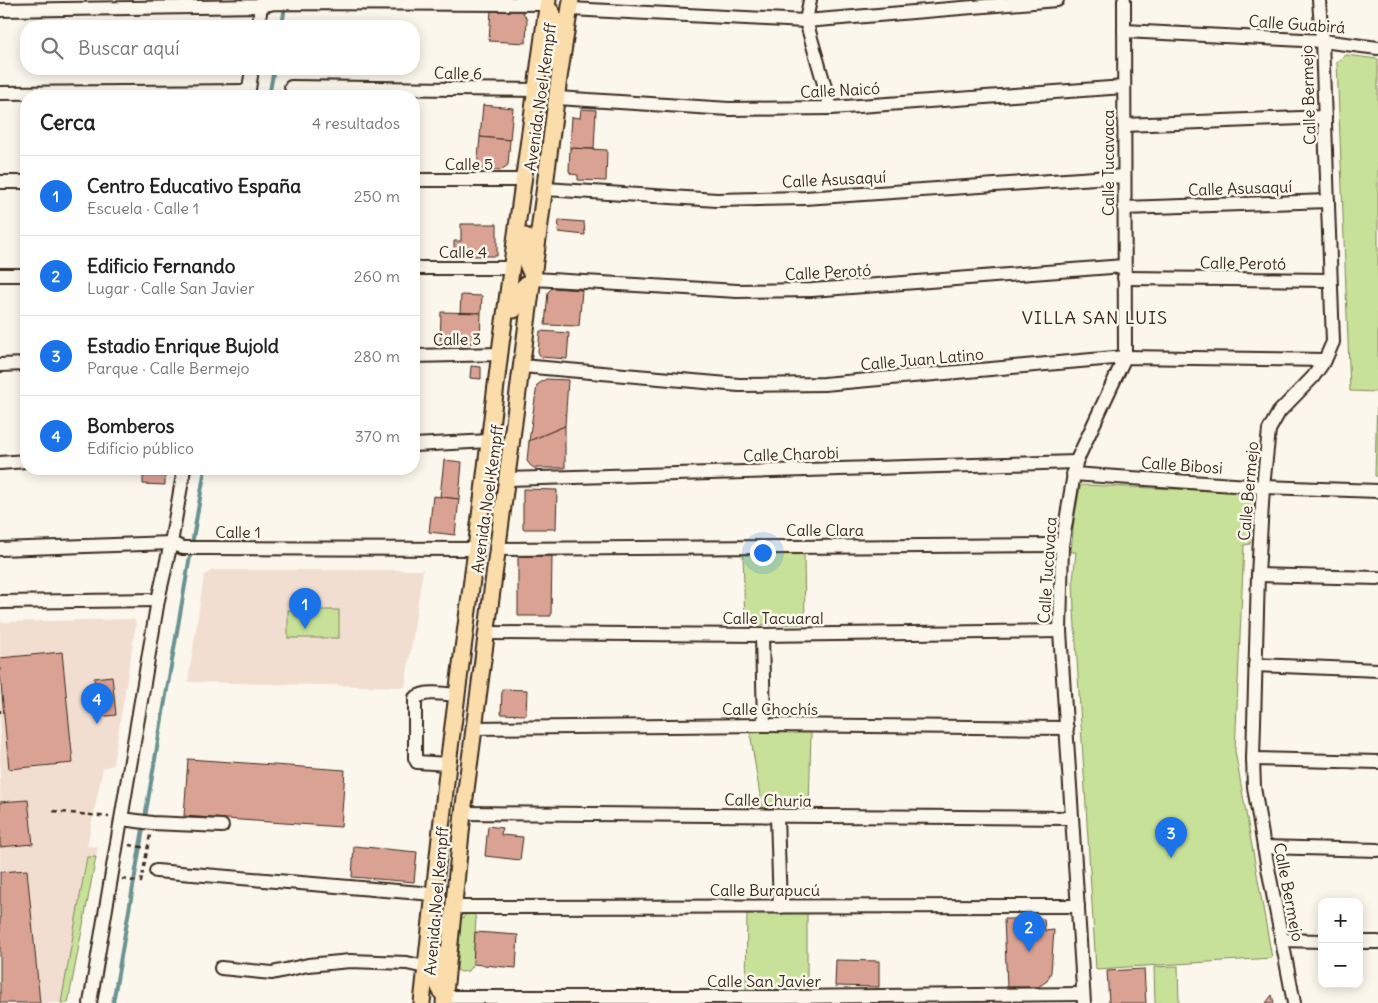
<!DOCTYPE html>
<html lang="es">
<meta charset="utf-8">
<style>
body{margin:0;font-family:Delius,sans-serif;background:#f6f6f6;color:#222}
.controls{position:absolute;right:15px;bottom:15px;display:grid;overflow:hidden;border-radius:10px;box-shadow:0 2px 12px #0003}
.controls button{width:45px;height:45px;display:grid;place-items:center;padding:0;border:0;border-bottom:1px solid #e0e0e0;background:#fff;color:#222;font:25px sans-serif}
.you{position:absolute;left:762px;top:552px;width:18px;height:18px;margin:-12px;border:4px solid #fff;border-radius:50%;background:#1a73e8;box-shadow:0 0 0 8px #1a73e833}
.badge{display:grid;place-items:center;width:32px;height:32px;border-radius:50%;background:#1a73e8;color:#fff;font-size:16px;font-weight:700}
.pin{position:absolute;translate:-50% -41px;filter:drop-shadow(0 1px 2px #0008)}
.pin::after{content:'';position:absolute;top:26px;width:18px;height:15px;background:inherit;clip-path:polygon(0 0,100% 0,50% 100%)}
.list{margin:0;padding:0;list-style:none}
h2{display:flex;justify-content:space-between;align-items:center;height:65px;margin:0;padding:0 20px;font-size:21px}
h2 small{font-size:16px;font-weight:400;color:#767676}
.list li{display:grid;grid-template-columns:32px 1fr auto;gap:15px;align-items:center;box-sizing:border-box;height:80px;padding:0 20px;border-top:1px solid #e0e0e0}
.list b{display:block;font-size:19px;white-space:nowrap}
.list p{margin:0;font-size:16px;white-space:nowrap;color:#767676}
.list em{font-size:16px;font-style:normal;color:#767676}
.icon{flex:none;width:28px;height:28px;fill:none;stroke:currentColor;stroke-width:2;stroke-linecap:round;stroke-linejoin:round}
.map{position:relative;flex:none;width:1378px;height:1003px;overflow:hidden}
.search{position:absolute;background:#fff;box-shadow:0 2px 12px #0003;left:20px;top:20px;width:400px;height:55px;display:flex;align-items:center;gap:12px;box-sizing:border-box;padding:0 18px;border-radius:20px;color:#767676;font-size:19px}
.panel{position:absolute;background:#fff;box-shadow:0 2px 12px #0003;left:20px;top:90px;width:400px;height:385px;border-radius:20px}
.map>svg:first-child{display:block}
.built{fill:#f1ded1}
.green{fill:#c7e198;stroke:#81865b}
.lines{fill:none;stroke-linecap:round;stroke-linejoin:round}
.stream{stroke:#699291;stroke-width:4}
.building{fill:#daa293;stroke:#3b2a1e}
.minor-casing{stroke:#3b2a1e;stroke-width:16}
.major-casing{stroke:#3b2a1e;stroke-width:19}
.path{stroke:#3b2a1e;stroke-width:2.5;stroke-dasharray:5 4;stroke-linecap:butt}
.minor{stroke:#fbf7ec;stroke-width:12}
.major{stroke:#fbddab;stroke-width:15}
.labels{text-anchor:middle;stroke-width:5;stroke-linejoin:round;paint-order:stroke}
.street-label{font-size:16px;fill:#3b2a1e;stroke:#fbf7ec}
.neighbourhood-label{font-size:18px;letter-spacing:1px;fill:#3b2a1e;stroke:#fbf7ec}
</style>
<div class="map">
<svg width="1378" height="1003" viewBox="0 0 1378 1003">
<rect width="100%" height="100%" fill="#fbf7ec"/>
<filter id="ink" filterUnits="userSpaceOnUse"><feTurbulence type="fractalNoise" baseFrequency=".02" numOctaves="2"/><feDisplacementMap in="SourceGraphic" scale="10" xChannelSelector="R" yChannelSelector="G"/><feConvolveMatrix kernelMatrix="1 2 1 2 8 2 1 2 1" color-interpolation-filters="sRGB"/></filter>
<g filter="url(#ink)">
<!-- built -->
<g class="built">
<path d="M 212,570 L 423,570 L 405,687 L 188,682 L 204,576 Z"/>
<path d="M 134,619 L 136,624 L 113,765 L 103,768 L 87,846 L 98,847 L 68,1003 L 0,1003 L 0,622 Z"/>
</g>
<!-- green -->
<g class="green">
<path d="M 1346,55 L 1378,59 L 1378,476 L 1375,476 L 1377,392 L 1350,391 L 1337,62 Z"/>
<path d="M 1082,485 L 1246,492 L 1252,497 L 1250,544 L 1244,545 L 1235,751 L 1272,958 L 1096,969 L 1074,610 L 1073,580 L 1076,552 L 1071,552 L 1074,520 L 1080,487 Z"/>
<path d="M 743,552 L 804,552 L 805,624 L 745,625 Z"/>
<rect x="288" y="610" width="51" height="28"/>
<path d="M 811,731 L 809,808 L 762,808 L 750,732 Z"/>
<path d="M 87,857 L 96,857 L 68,1003 L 61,1003 Z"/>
<path d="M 747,913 L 807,913 L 807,990 L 746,990 Z"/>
<path d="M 466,914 L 474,914 L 476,919 L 473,964 L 468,971 L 461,972 L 457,970 L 461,920 Z"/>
<path d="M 1178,966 L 1179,1003 L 1155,1003 L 1154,967 Z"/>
</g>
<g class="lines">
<!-- stream -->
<g class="stream">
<path d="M 282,26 L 285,6"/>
<path d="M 269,96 L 274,69"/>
<path d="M 113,1003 L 205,469"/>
</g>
</g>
<!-- building -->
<g class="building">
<path d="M 491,9 L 522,11 L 527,19 L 526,43 L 489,41 Z"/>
<path d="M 483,105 L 513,108 L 510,140 L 480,137 Z"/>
<path d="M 581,109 L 596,110 L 594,149 L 570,148 L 572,117 L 580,118 Z"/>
<path d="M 480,137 L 510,140 L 508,165 L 501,170 L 477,169 Z"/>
<path d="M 570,148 L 607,150 L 606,181 L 578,180 L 578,175 L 571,174 L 569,171 Z"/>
<path d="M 559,220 L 584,222 L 585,235 L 558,232 Z"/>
<path d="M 461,224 L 497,224 L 497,256 L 454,256 L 454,241 L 461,241 Z"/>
<path d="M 552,288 L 582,290 L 579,326 L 545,325 L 548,292 Z"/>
<path d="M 461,295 L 482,296 L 481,313 L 460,313 Z"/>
<path d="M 441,312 L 481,313 L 480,343 L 465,343 L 464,350 L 440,349 Z"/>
<path d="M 540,331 L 569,333 L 567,359 L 541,357 L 538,352 Z"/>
<path d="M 471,366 L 481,367 L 481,379 L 470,378 Z"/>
<path d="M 546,379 L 568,380 L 565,426 L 529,441 L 537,385 Z"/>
<path d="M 565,426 L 565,468 L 534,468 L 530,465 L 527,461 L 529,441 Z"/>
<path d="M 444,460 L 462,462 L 459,499 L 440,497 Z"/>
<rect x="143" y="469" width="22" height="7"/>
<path d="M 143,476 L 165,476 L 165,485 L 143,484 Z"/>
<path d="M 523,489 L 557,490 L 556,529 L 523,529 Z"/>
<path d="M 433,496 L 459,499 L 455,535 L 429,532 Z"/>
<path d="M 518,556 L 552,556 L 551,616 L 518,616 Z"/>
<path d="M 62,652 L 73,763 L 9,769 L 0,673 L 0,658 Z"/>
<path d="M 112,676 L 116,715 L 98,717 L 94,678 Z"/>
<path d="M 502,689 L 527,690 L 526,715 L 501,714 Z"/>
<path d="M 188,759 L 345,770 L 341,827 L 184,816 Z"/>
<path d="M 28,800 L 33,844 L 0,847 L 0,802 Z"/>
<path d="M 488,826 L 502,828 L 501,835 L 523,837 L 520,860 L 485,856 Z"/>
<path d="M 354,846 L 417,852 L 414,882 L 352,877 Z"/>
<path d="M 27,870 L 40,1003 L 0,1003 L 0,872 Z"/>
<path d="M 1004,919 L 1044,919 L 1045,931 L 1054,930 L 1051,972 L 1047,981 L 1038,987 L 1007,987 Z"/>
<path d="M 475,932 L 518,935 L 516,968 L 473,964 Z"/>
<path d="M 836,960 L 879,961 L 879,987 L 835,986 Z"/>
<path d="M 1144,969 L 1146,1003 L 1109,1003 L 1107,971 Z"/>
<path d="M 1272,995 L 1274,1003 L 1266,1003 Z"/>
</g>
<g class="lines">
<defs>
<g id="minor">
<path d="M 810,0 L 806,21 L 831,108"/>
<path d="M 570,9 L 806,21 L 1057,0"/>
<path d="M 0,10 L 261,6 L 275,3 L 547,4"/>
<path d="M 258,26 L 262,0"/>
<path d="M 1124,31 L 1322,41 L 1378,48"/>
<path d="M 291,87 L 535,90"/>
<path d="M 0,93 L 249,91"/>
<path d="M 248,96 L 252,69"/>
<path d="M 557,98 L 729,109 L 831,108 L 1124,87"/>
<path d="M 1124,125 L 1325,117"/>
<path d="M 414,180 L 524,180"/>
<path d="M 0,182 L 26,182"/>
<path d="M 545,189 L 717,200 L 805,198 L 1124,176"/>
<path d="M 1124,208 L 1328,201"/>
<path d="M 414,268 L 512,268"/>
<path d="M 0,275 L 26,275"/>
<path d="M 1124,278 L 1330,280"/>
<path d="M 534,279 L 737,291 L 812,290 L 1124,266"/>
<path d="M 414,356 L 500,354"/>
<path d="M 0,365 L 26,364"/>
<path d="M 522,366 L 739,385 L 824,384 L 1125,357 L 1325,360"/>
<path d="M 414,445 L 489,441"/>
<path d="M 0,463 L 26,461"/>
<path d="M 1073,474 L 1263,487 L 1378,491"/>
<path d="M 507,479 L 1076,462"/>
<path d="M 0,549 L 171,543 L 183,548 L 207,548 L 476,549"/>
<path d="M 498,549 L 1062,545"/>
<path d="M 1258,575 L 1378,578"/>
<path d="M 0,602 L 158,600"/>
<path d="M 487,633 L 762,635 L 1060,631"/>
<path d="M 762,635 L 764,725"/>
<path d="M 1255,665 L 1378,670"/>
<path d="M 474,728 L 764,725 L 1067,728"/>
<path d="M 1253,759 L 1378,762"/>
<path d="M 448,764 L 417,762 L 415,758 L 415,698 C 427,690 443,694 457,695"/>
<path d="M 463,813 L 1072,818"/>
<path d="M 777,816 L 780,907"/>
<path d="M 122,819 L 152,823 L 222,826"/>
<path d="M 1264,847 L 1378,850"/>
<path d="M 156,871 L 433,894"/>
<path d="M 453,907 L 1078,906"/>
<path d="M 1281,940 L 1322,941"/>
<path d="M 1359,942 L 1378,942"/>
<path d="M 221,968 L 272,973 L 308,965 L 350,961 L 407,963 L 425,967"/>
<path d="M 445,997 L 786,997 L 1083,994"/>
<path d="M 90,1003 L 158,600 L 171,543 L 184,469"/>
<path d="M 1084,1003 L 1060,631 L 1062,545 L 1076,462 L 1125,357 L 1124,0"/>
<path d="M 1294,1003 L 1264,847 L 1254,787 L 1253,759 L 1258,575 L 1263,487 L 1269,430 L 1279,412 L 1313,377 L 1325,360 L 1333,342 L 1322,41 L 1319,0"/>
</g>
<g id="major">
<path d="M 551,11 C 558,26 553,46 556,62"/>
<path d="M 514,310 C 518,296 519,286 534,279 C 525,263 523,254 525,236"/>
<path d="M 435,952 C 435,968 434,984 445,997"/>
<path d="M 422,1003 L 448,764 L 476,549 L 501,344 L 548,0"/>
<path d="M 444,1003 L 463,813 L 559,78 L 571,0"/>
</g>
</defs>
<!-- minor casing -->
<use href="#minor" class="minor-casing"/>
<!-- major casing -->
<use href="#major" class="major-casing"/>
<!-- path -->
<g class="path">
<path d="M 0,710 L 0,713"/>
<path d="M 53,811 L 109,817"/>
<path d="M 129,845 L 147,848"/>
<path d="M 144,867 L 150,835"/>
<path d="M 122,879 L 141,882 L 143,872"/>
</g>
<!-- minor -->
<use href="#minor" class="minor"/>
<!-- major -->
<use href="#major" class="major"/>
</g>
</g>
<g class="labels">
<!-- street labels -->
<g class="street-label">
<text transform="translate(1297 24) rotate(4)" y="6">Calle Guabirá</text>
<text transform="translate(458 73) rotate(1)" y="6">Calle 6</text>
<text transform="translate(840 90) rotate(-3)" y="6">Calle Naicó</text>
<text transform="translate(1308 95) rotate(-92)" y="6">Calle Bermejo</text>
<text transform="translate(540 97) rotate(-82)" y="6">Avenida Noel Kempff</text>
<text transform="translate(1108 163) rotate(-90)" y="6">Calle Tucavaca</text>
<text x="469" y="170">Calle 5</text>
<text transform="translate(834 179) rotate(-3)" y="6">Calle Asusaquí</text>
<text transform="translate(1240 188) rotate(-2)" y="6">Calle Asusaquí</text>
<text x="463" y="258">Calle 4</text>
<text transform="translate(1243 263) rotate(1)" y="6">Calle Perotó</text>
<text transform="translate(828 272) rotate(-3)" y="6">Calle Perotó</text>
<text transform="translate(457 339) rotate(-1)" y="6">Calle 3</text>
<text transform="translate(922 359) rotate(-5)" y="6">Calle Juan Latino</text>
<text transform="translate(791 454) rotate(-2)" y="6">Calle Charobi</text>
<text transform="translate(1182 465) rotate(4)" y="6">Calle Bibosi</text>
<text transform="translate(1248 491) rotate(-85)" y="6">Calle Bermejo</text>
<text transform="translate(487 499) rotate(-82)" y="6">Avenida Noel Kempff</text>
<text x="825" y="536">Calle Clara</text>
<text x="238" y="538">Calle 1</text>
<text transform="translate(1047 570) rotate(-86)" y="6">Calle Tucavaca</text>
<text x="773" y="624">Calle Tacuaral</text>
<text x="770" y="715">Calle Chochís</text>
<text transform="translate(768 800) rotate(1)" y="6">Calle Churia</text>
<text x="765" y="896">Calle Burapucú</text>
<text transform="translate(1289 892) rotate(79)" y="6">Calle Bermejo</text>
<text transform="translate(436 901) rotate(-85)" y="6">Avenida Noel Kempff</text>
<text x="764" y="987">Calle San Javier</text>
</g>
<!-- neighbourhood labels -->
<g class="neighbourhood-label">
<text x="1095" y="324">VILLA SAN LUIS</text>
</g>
</g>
</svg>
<div class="controls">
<button>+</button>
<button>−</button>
</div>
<div class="you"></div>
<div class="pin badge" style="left:305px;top:629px">1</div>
<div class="pin badge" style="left:1029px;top:952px">2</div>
<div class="pin badge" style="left:1171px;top:858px">3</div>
<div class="pin badge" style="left:97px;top:724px">4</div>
<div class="search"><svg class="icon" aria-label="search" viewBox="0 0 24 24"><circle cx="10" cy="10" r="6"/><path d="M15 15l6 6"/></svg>Buscar aquí</div>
<section class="panel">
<h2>Cerca<small>4 resultados</small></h2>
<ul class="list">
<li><span class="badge">1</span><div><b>Centro Educativo España</b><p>Escuela · Calle 1</p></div><em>250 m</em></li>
<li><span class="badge">2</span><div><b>Edificio Fernando</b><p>Lugar · Calle San Javier</p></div><em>260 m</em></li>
<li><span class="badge">3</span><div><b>Estadio Enrique Bujold</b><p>Parque · Calle Bermejo</p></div><em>280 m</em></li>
<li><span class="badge">4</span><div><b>Bomberos</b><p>Edificio público</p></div><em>370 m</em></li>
</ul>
</section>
</div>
